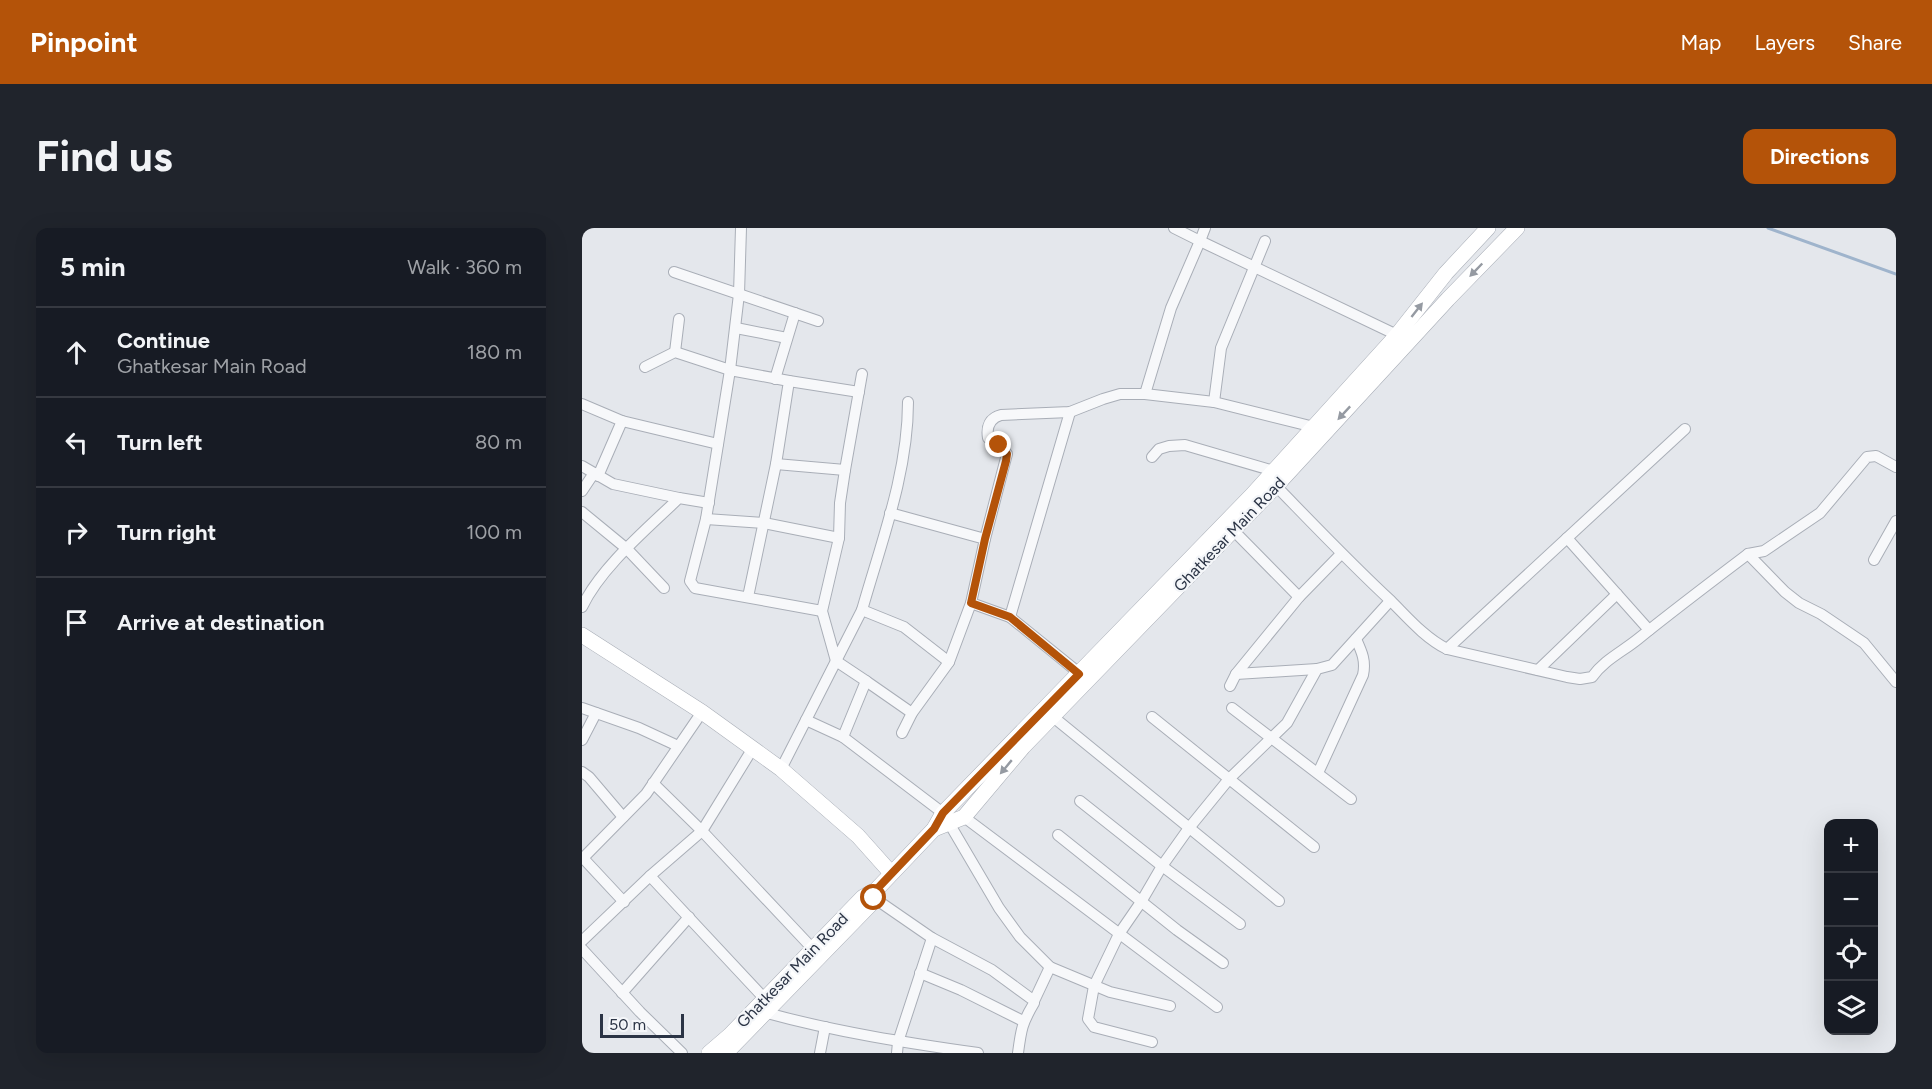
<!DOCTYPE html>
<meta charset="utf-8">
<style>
body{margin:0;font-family:Figtree,sans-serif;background:#20242c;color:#f1f3f6}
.controls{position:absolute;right:18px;bottom:18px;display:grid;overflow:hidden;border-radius:12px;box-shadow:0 6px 24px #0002}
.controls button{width:54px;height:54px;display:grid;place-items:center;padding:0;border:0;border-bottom:2px solid #363941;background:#171b24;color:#f1f3f6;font:30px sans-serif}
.scale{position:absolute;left:18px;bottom:15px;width:84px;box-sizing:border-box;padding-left:6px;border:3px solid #2b3445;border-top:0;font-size:16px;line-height:21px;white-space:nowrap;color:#2b3445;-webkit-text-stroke:4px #f4f6f9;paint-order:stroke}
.stop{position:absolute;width:18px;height:18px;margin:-14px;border:4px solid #b45309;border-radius:50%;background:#fff}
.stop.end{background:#b45309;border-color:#fff;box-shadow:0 2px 6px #0008}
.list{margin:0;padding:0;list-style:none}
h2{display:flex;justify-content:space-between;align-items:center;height:78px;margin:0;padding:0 24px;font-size:26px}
h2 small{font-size:20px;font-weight:400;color:#9ea1a6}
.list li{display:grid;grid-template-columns:39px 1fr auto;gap:18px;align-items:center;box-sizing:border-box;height:90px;padding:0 24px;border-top:2px solid #363941}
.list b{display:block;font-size:22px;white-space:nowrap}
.list p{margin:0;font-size:20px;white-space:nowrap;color:#9ea1a6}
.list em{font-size:20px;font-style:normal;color:#9ea1a6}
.icon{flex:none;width:33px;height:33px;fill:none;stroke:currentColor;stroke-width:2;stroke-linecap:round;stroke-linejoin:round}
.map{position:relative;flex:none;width:1314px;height:825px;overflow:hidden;border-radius:12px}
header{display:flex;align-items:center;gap:36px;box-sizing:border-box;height:84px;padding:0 30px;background:#b45309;color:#fff}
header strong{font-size:28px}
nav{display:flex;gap:33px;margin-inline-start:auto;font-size:21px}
.intro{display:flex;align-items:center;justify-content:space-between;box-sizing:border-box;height:144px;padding:0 36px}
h1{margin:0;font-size:42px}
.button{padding:15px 27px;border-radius:12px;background:#b45309;color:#fff;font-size:21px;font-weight:700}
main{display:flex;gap:36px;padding:0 36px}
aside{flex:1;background:#171b24;border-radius:12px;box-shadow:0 6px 24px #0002}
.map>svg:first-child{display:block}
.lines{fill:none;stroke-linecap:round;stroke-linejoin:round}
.stream{stroke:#9fb4cc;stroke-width:3}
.minor-casing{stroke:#a9aeb7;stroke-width:12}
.secondary-casing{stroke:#a9aeb7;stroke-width:16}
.minor{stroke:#f7f8fa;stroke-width:10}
.secondary{stroke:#fff;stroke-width:15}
.oneway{fill:#959aa2}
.route{stroke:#b45309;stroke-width:8}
.labels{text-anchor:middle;stroke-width:4.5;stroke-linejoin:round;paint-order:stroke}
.street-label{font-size:16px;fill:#2b3445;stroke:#f4f6f9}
</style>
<header>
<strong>Pinpoint</strong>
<nav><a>Map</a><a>Layers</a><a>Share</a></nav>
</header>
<div class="intro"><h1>Find us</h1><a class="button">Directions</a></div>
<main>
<aside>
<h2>5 min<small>Walk · 360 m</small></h2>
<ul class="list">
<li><svg class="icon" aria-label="ahead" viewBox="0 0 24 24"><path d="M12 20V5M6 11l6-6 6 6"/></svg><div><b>Continue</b><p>Ghatkesar Main Road</p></div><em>180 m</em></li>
<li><svg class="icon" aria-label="left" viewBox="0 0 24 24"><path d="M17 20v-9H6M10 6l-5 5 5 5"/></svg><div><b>Turn left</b></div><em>80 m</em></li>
<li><svg class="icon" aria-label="right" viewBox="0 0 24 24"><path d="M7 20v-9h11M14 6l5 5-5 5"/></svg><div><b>Turn right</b></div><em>100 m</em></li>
<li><svg class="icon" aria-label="arrive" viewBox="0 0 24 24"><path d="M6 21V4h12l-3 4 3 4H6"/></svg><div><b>Arrive at destination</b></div></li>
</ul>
</aside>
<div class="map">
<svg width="1314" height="825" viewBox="0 0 1314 825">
<rect width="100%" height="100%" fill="#e4e7ec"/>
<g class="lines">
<!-- stream -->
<path class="stream" d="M 1186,0 L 1314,46"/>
<defs>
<g id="minor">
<path d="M 623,0 L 618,13 L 815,107"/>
<path d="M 92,44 L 236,93"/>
<path d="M 154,100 L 205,110"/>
<path d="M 93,124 L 97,91"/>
<path d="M 63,139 L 93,124 L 148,142 L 157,66 L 159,0"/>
<path d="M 280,146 L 263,242 L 258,275 L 257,310 L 240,383 L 254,433 L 280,382 L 322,399 L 367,434"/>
<path d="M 193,151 L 213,85"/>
<path d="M 207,153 L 277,164"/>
<path d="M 563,166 L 589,80 L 618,13 L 592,0"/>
<path d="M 632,174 L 639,120 L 683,13"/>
<path d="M 0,176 L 40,193"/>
<path d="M 570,229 L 577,221 L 587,218 L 603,217 L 692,243"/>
<path d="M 194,236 L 263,242"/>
<path d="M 0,238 L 31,256 L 97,270"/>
<path d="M 16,248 L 40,193 L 136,216"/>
<path d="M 694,258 C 732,297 769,336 809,373 C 826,390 843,410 865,421 L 985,449 L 998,451 L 1010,449 C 1022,432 1040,424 1056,411 C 1092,382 1129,354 1166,326 L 1203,364 L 1217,375 L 1239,386 L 1282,415 L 1314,454"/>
<path d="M 0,263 L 12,245"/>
<path d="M 0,284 L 45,321 L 82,360"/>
<path d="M 308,285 L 403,311 L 389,375"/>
<path d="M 124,291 L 182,295 L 257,310"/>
<path d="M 651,302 L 717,369"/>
<path d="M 985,310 L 1067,402"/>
<path d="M 403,311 L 425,226 L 417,217 L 406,210 C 404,198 408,190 419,187 L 488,184 L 521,171 L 538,166 L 563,166 L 632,174 L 732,199"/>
<path d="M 1166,326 L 1182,323 L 1238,285 L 1285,229 L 1294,228 L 1314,239"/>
<path d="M 1292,332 L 1314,293"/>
<path d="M 166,369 L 194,236 L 207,153 L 148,142 L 124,291 L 108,353 L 113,360 L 240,383"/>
<path d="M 0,379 C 19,339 65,301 97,270 L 127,275"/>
<path d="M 280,382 C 299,315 326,245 326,174"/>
<path d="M 428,389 L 488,184"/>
<path d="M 865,421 L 1103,201"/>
<path d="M 956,442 L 1035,366"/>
<path d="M 654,446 L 735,441"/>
<path d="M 284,453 L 330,485"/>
<path d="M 648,458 L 654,446 L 717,369 L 759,326"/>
<path d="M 0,480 L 57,500 L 96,518"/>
<path d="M 650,480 L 769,571"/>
<path d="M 470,488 L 697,673"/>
<path d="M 570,489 L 732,619"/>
<path d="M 224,492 L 254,433 L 284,453 L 261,509"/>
<path d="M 320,505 L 330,485 L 367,434 L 389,375 L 428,389 L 497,445"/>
<path d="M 0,512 L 14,485"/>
<path d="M 199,541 L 224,492 L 261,509 L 361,585"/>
<path d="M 0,544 L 7,549 L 41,589"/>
<path d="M 736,545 L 781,447 C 784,433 780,424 774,411"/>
<path d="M 71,555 L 120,603 L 231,721"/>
<path d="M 498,573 L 580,638 L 658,696"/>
<path d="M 382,589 L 635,779"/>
<path d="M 367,595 L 417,680 L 438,709 L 468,739 L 528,764 L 588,778"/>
<path d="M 476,607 L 595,702 L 641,735"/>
<path d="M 0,629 L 42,674"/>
<path d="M 1,630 L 64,566 L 120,484"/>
<path d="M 68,648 L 120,603 L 171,520"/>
<path d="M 292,670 L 350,710 L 410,742 L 451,772 L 452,775 C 440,795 439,802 436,825"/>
<path d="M 0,713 L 68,648 L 182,770"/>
<path d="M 0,721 L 58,784 L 100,825"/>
<path d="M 338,745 L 379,762 L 441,793"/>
<path d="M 40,765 L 107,689"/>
<path d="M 452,773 L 468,739"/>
<path d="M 185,785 C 254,804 325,815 396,825"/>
<path d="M 570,814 L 512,799 L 506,791 L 512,758 L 537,706 L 559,674 L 580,638 L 607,600 L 647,551 L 705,495 L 735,441 L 750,437 L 808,373"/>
<path d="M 238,825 L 243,799"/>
<path d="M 315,825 L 316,814 L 350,710"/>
</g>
<g id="secondary">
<path d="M 0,407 L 120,484 L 199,541 L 276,608 L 309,645"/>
<path d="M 352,601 L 382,589 L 441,519 L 694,258 L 866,71 L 935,0"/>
<path d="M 127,825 L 148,807 L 281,669 L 294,662 L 352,601 L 361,585 L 670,267 L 815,107 L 864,45 L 906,0"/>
<path d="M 144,825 L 288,677 L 294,662"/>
</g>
</defs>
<!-- minor casing -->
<use href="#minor" class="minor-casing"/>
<!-- secondary casing -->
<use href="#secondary" class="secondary-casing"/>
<!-- minor -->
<use href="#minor" class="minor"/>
<!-- secondary -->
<use href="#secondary" class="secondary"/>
</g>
<!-- one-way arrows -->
<defs><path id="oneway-solid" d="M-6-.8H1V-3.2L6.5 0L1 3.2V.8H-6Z" transform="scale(1.5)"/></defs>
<g class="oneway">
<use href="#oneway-solid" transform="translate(894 42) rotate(134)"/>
<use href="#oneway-solid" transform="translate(835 82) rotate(-52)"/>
<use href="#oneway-solid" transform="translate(762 185) rotate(133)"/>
<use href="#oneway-solid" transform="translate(424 539) rotate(130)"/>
</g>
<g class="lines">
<!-- route -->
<path class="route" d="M 292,670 L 294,662 L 352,601 L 361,585 L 497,446 L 428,389 L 389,375 L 403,311 L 424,233 L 425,226 L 417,217"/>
</g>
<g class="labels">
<!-- street labels -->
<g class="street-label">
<text transform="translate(647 306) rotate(-46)" y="6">Ghatkesar Main Road</text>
<text transform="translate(210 742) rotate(-46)" y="6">Ghatkesar Main Road</text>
</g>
</g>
</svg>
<div class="controls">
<button>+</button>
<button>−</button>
<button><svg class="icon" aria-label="locate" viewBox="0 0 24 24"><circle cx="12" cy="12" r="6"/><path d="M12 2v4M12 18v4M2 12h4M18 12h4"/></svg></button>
<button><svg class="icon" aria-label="layers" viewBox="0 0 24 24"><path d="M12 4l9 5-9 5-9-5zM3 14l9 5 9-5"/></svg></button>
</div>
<div class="scale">50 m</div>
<div class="stop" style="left:292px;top:670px"></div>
<div class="stop end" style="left:417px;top:217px"></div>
</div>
</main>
